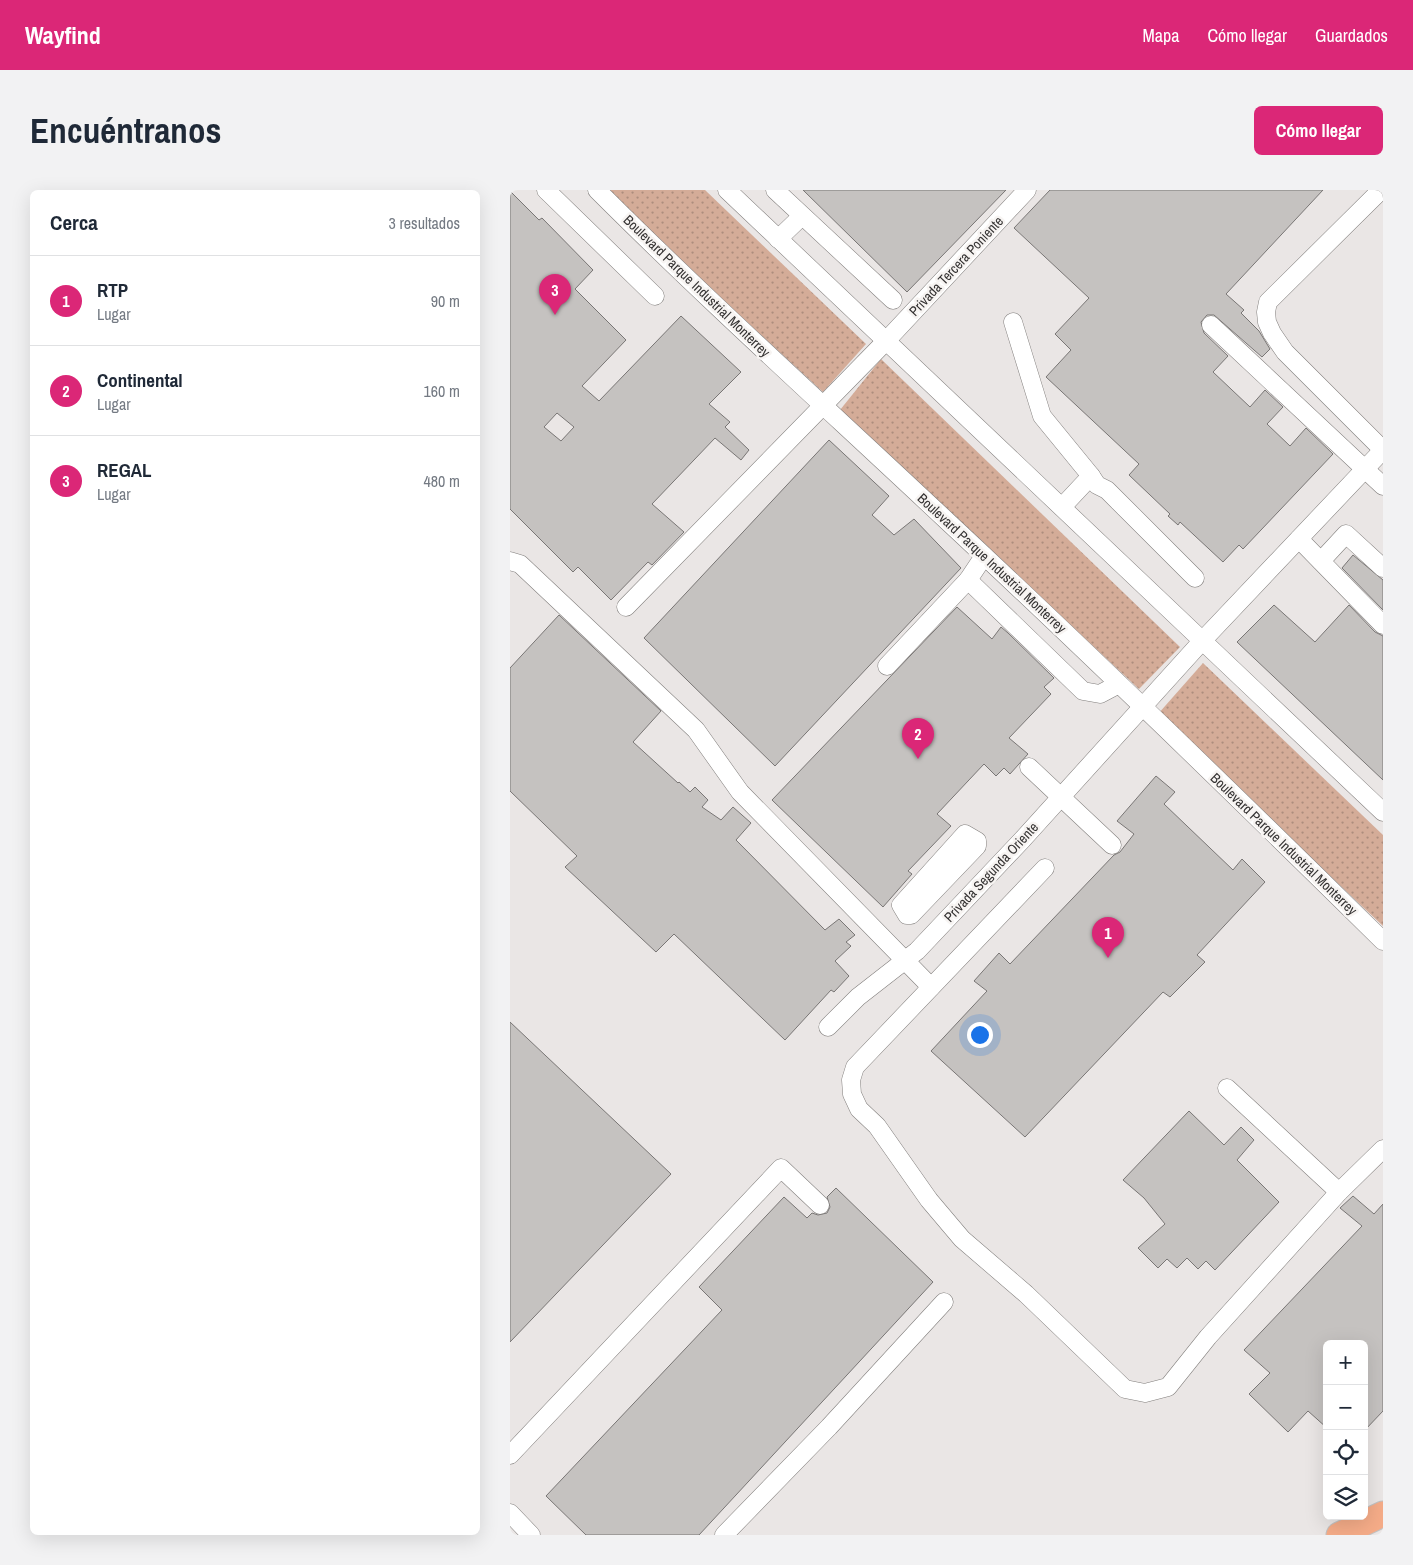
<!DOCTYPE html>
<html lang="es">
<meta charset="utf-8">
<style>
body{margin:0;font-family:"Archivo Narrow",sans-serif;background:#f2f2f3;color:#1f2937}
.controls{position:absolute;right:15px;bottom:15px;display:grid;overflow:hidden;border-radius:8px;box-shadow:0 5px 20px #0002}
.controls button{width:45px;height:45px;display:grid;place-items:center;padding:0;border:0;border-bottom:1px solid #e0e1e3;background:#fff;color:#1f2937;font:25px sans-serif}
.you{position:absolute;left:469px;top:844px;width:18px;height:18px;margin:-12px;border:4px solid #fff;border-radius:50%;background:#1a73e8;box-shadow:0 0 0 8px #1a73e833}
.badge{display:grid;place-items:center;width:32px;height:32px;border-radius:50%;background:#db2777;color:#fff;font-size:16px;font-weight:700}
.pin{position:absolute;translate:-50% -41px;filter:drop-shadow(0 1px 2px #0008)}
.pin::after{content:'';position:absolute;top:26px;width:18px;height:15px;background:inherit;clip-path:polygon(0 0,100% 0,50% 100%)}
.list{margin:0;padding:0;list-style:none}
h2{display:flex;justify-content:space-between;align-items:center;height:65px;margin:0;padding:0 20px;font-size:21px}
h2 small{font-size:16px;font-weight:400;color:#747a83}
.list li{display:grid;grid-template-columns:32px 1fr auto;gap:15px;align-items:center;box-sizing:border-box;height:90px;padding:0 20px;border-top:1px solid #e0e1e3}
.list b{display:block;font-size:19px;white-space:nowrap}
.list p{margin:0;font-size:16px;white-space:nowrap;color:#747a83}
.list em{font-size:16px;font-style:normal;color:#747a83}
.icon{flex:none;width:28px;height:28px;fill:none;stroke:currentColor;stroke-width:2;stroke-linecap:round;stroke-linejoin:round}
.map{position:relative;flex:none;width:873px;height:1345px;overflow:hidden;border-radius:8px}
header{display:flex;align-items:center;gap:30px;box-sizing:border-box;height:70px;padding:0 25px;background:#db2777;color:#fff}
header strong{font-size:24px}
nav{display:flex;gap:28px;margin-inline-start:auto;font-size:18px}
.intro{display:flex;align-items:center;justify-content:space-between;box-sizing:border-box;height:120px;padding:0 30px}
h1{margin:0;font-size:35px}
.button{padding:12px 22px;border-radius:8px;background:#db2777;color:#fff;font-size:18px;font-weight:700}
main{display:flex;gap:30px;padding:0 30px}
aside{flex:1;background:#fff;border-radius:8px;box-shadow:0 5px 20px #0002}
.map>svg:first-child{display:block}
.grass{fill:url(#grass-dots)}
.building{fill:#c5c2c0;stroke:#797675;fill-rule:evenodd}
.lines{fill:none;stroke-linecap:round;stroke-linejoin:round}
.minor-casing{stroke:#827f7d;stroke-width:19}
.highway-casing{stroke:#c2c2c2;stroke-width:27}
.minor{stroke:#fff;stroke-width:18}
.highway{stroke:#f5ac88;stroke-width:25}
.labels{text-anchor:middle;stroke-width:5;stroke-linejoin:round;paint-order:stroke}
.street-label{font-size:14px;fill:#343232;stroke:#f7f4f2}
</style>
<header>
<strong>Wayfind</strong>
<nav><a>Mapa</a><a>Cómo llegar</a><a>Guardados</a></nav>
</header>
<div class="intro"><h1>Encuéntranos</h1><a class="button">Cómo llegar</a></div>
<main>
<aside>
<h2>Cerca<small>3 resultados</small></h2>
<ul class="list">
<li><span class="badge">1</span><div><b>RTP</b><p>Lugar</p></div><em>90 m</em></li>
<li><span class="badge">2</span><div><b>Continental</b><p>Lugar</p></div><em>160 m</em></li>
<li><span class="badge">3</span><div><b>REGAL</b><p>Lugar</p></div><em>480 m</em></li>
</ul>
</aside>
<div class="map">
<svg width="873" height="1345" viewBox="0 0 873 1345">
<defs>
<pattern id="grass-dots" width="8" height="8" patternUnits="userSpaceOnUse" patternTransform="scale(1.25)"><rect width="8" height="8" fill="#d4ac98"/><path d="M2 2h.1M6 6h.1" fill="none" stroke="#ad8d7d" stroke-width="1.8" stroke-linecap="round"/></pattern>
</defs>
<rect width="100%" height="100%" fill="#eae6e5"/>
<!-- grass -->
<g class="grass">
<path d="M 99,0 L 195,0 L 356,154 L 313,202 L 113,18 Z"/>
<path d="M 371,169 L 670,457 L 629,499 L 330,220 Z"/>
<path d="M 693,473 L 873,645 L 873,736 L 648,524 Z"/>
</g>
<!-- building -->
<g class="building">
<path d="M 293,0 L 496,0 L 397,102 Z"/>
<path d="M 540,0 L 813,0 L 716,104 L 734,120 L 731,123 L 749,141 L 760,159 L 752,167 L 704,125 L 697,125 L 691,132 L 694,143 L 718,166 L 703,182 L 740,217 L 755,200 L 773,217 L 757,234 L 780,256 L 796,238 L 823,264 L 733,359 L 729,355 L 713,372 L 670,332 L 668,335 L 658,326 L 660,324 L 619,285 L 629,274 L 536,187 L 561,160 L 545,144 L 579,108 L 504,38 Z"/>
<path d="M 0,1 L 29,30 L 32,28 L 83,80 L 65,99 L 116,150 L 72,196 L 89,211 L 171,126 L 231,182 L 199,214 L 220,232 L 215,237 L 239,260 L 231,270 L 205,248 L 142,314 L 174,342 L 142,375 L 138,372 L 101,410 L 68,377 L 63,382 L 0,319 ZM 47,223 L 64,237 L 51,251 L 34,237 Z"/>
<path d="M 319,250 L 379,306 L 362,325 L 384,345 L 404,329 L 451,378 L 265,576 L 134,448 Z"/>
<path d="M 843,365 L 873,390 L 873,420 L 832,378 Z"/>
<path d="M 764,415 L 805,452 L 839,415 L 865,442 L 873,446 L 873,590 L 727,452 Z"/>
<path d="M 447,417 L 482,449 L 491,437 L 498,443 L 544,488 L 534,497 L 541,504 L 499,548 L 518,564 L 500,584 L 494,578 L 486,586 L 474,574 L 427,624 L 441,636 L 398,681 L 402,684 L 373,717 L 262,610 Z"/>
<path d="M 49,425 L 151,521 L 123,552 L 168,593 L 169,592 L 180,602 L 185,597 L 198,610 L 192,617 L 211,630 L 223,617 L 241,633 L 226,650 L 315,740 L 329,729 L 345,745 L 336,752 L 341,756 L 325,771 L 339,786 L 324,802 L 321,800 L 275,850 L 164,744 L 146,762 L 55,677 L 67,666 L 0,601 L 0,478 Z"/>
<path d="M 646,586 L 665,602 L 654,614 L 723,680 L 732,669 L 755,692 L 687,765 L 695,772 L 660,807 L 653,802 L 515,947 L 421,861 L 477,801 L 464,791 L 489,763 L 500,774 L 604,665 L 610,662 L 624,644 L 607,631 Z"/>
<path d="M 0,832 L 161,984 L 0,1152 Z"/>
<path d="M 679,921 L 714,955 L 731,937 L 744,950 L 727,970 L 769,1012 L 705,1080 L 696,1071 L 688,1079 L 677,1068 L 667,1078 L 657,1069 L 648,1078 L 628,1058 L 655,1034 L 634,1008 L 613,990 Z"/>
<path d="M 326,998 L 423,1092 L 189,1345 L 76,1345 L 36,1306 L 212,1120 L 189,1097 L 274,1007 L 297,1028 L 302,1023 L 308,1025 L 317,1023 L 320,1017 L 317,1007 Z"/>
<path d="M 843,1006 L 864,1024 L 873,1014 L 873,1221 L 854,1241 L 854,1154 L 817,1154 L 817,1238 L 798,1221 L 778,1242 L 739,1204 L 760,1183 L 734,1160 L 852,1036 L 830,1018 Z"/>
</g>
<g class="lines">
<defs>
<g id="minor">
<path d="M 36,0 L 145,106"/>
<path d="M 87,0 C 200,113 319,220 436,330 C 584,468 729,609 873,751"/>
<path d="M 217,0 L 873,622"/>
<path d="M 265,0 L 383,110"/>
<path d="M 871,0 L 758,112 L 756,122 L 757,132 L 762,143 L 775,162 L 873,260"/>
<path d="M 268,49 L 292,26"/>
<path d="M 503,132 L 532,226 L 581,286"/>
<path d="M 701,135 L 873,296"/>
<path d="M 552,317 L 581,286 L 587,295 L 597,300 L 685,388"/>
<path d="M 789,349 L 873,435"/>
<path d="M 474,366 L 458,390 L 573,501 L 590,504 L 609,494"/>
<path d="M 0,371 L 10,374 L 186,540 L 230,602 L 421,797"/>
<path d="M 811,371 L 836,344 L 873,378"/>
<path d="M 116,417 L 376,151 L 517,0"/>
<path d="M 377,476 L 458,390"/>
<path d="M 519,577 L 602,655"/>
<path d="M 455,644 L 467,651 L 467,656 L 401,725 L 397,725 L 391,715 Z"/>
<path d="M 535,678 L 345,877 L 341,890 L 342,904 L 349,919 L 367,936 L 419,1010 L 452,1049 L 516,1104 L 615,1199 L 635,1203 L 658,1197 L 698,1147 L 829,1002"/>
<path d="M 318,837 L 348,807 L 407,761 L 512,650 L 693,450 L 873,260"/>
<path d="M 717,898 L 829,1002 L 873,959"/>
<path d="M 0,1265 L 271,978 L 310,1015"/>
<path d="M 0,1323 L 21,1345"/>
<path d="M 214,1345 L 319,1237 L 434,1112"/>
</g>
<path id="highway" d="M 829,1345 L 873,1324"/>
</defs>
<!-- minor casing -->
<use href="#minor" class="minor-casing"/>
<!-- highway casing -->
<use href="#highway" class="highway-casing"/>
<!-- minor -->
<use href="#minor" class="minor"/>
<!-- highway -->
<use href="#highway" class="highway"/>
</g>
<g class="labels">
<!-- street labels -->
<g class="street-label">
<text transform="translate(446 76) rotate(-47)" y="5">Privada Tercera Poniente</text>
<text transform="translate(187 96) rotate(44)" y="5">Boulevard Parque Industrial Monterrey</text>
<text transform="translate(482 373) rotate(43)" y="5">Boulevard Parque Industrial Monterrey</text>
<text transform="translate(774 654) rotate(44)" y="5">Boulevard Parque Industrial Monterrey</text>
<text transform="translate(481 682) rotate(-47)" y="5">Privada Segunda Oriente</text>
</g>
</g>
</svg>
<div class="controls">
<button>+</button>
<button>−</button>
<button><svg class="icon" aria-label="locate" viewBox="0 0 24 24"><circle cx="12" cy="12" r="6"/><path d="M12 2v4M12 18v4M2 12h4M18 12h4"/></svg></button>
<button><svg class="icon" aria-label="layers" viewBox="0 0 24 24"><path d="M12 4l9 5-9 5-9-5zM3 14l9 5 9-5"/></svg></button>
</div>
<div class="you"></div>
<div class="pin badge" style="left:598px;top:768px">1</div>
<div class="pin badge" style="left:408px;top:569px">2</div>
<div class="pin badge" style="left:45px;top:125px">3</div>
</div>
</main>
